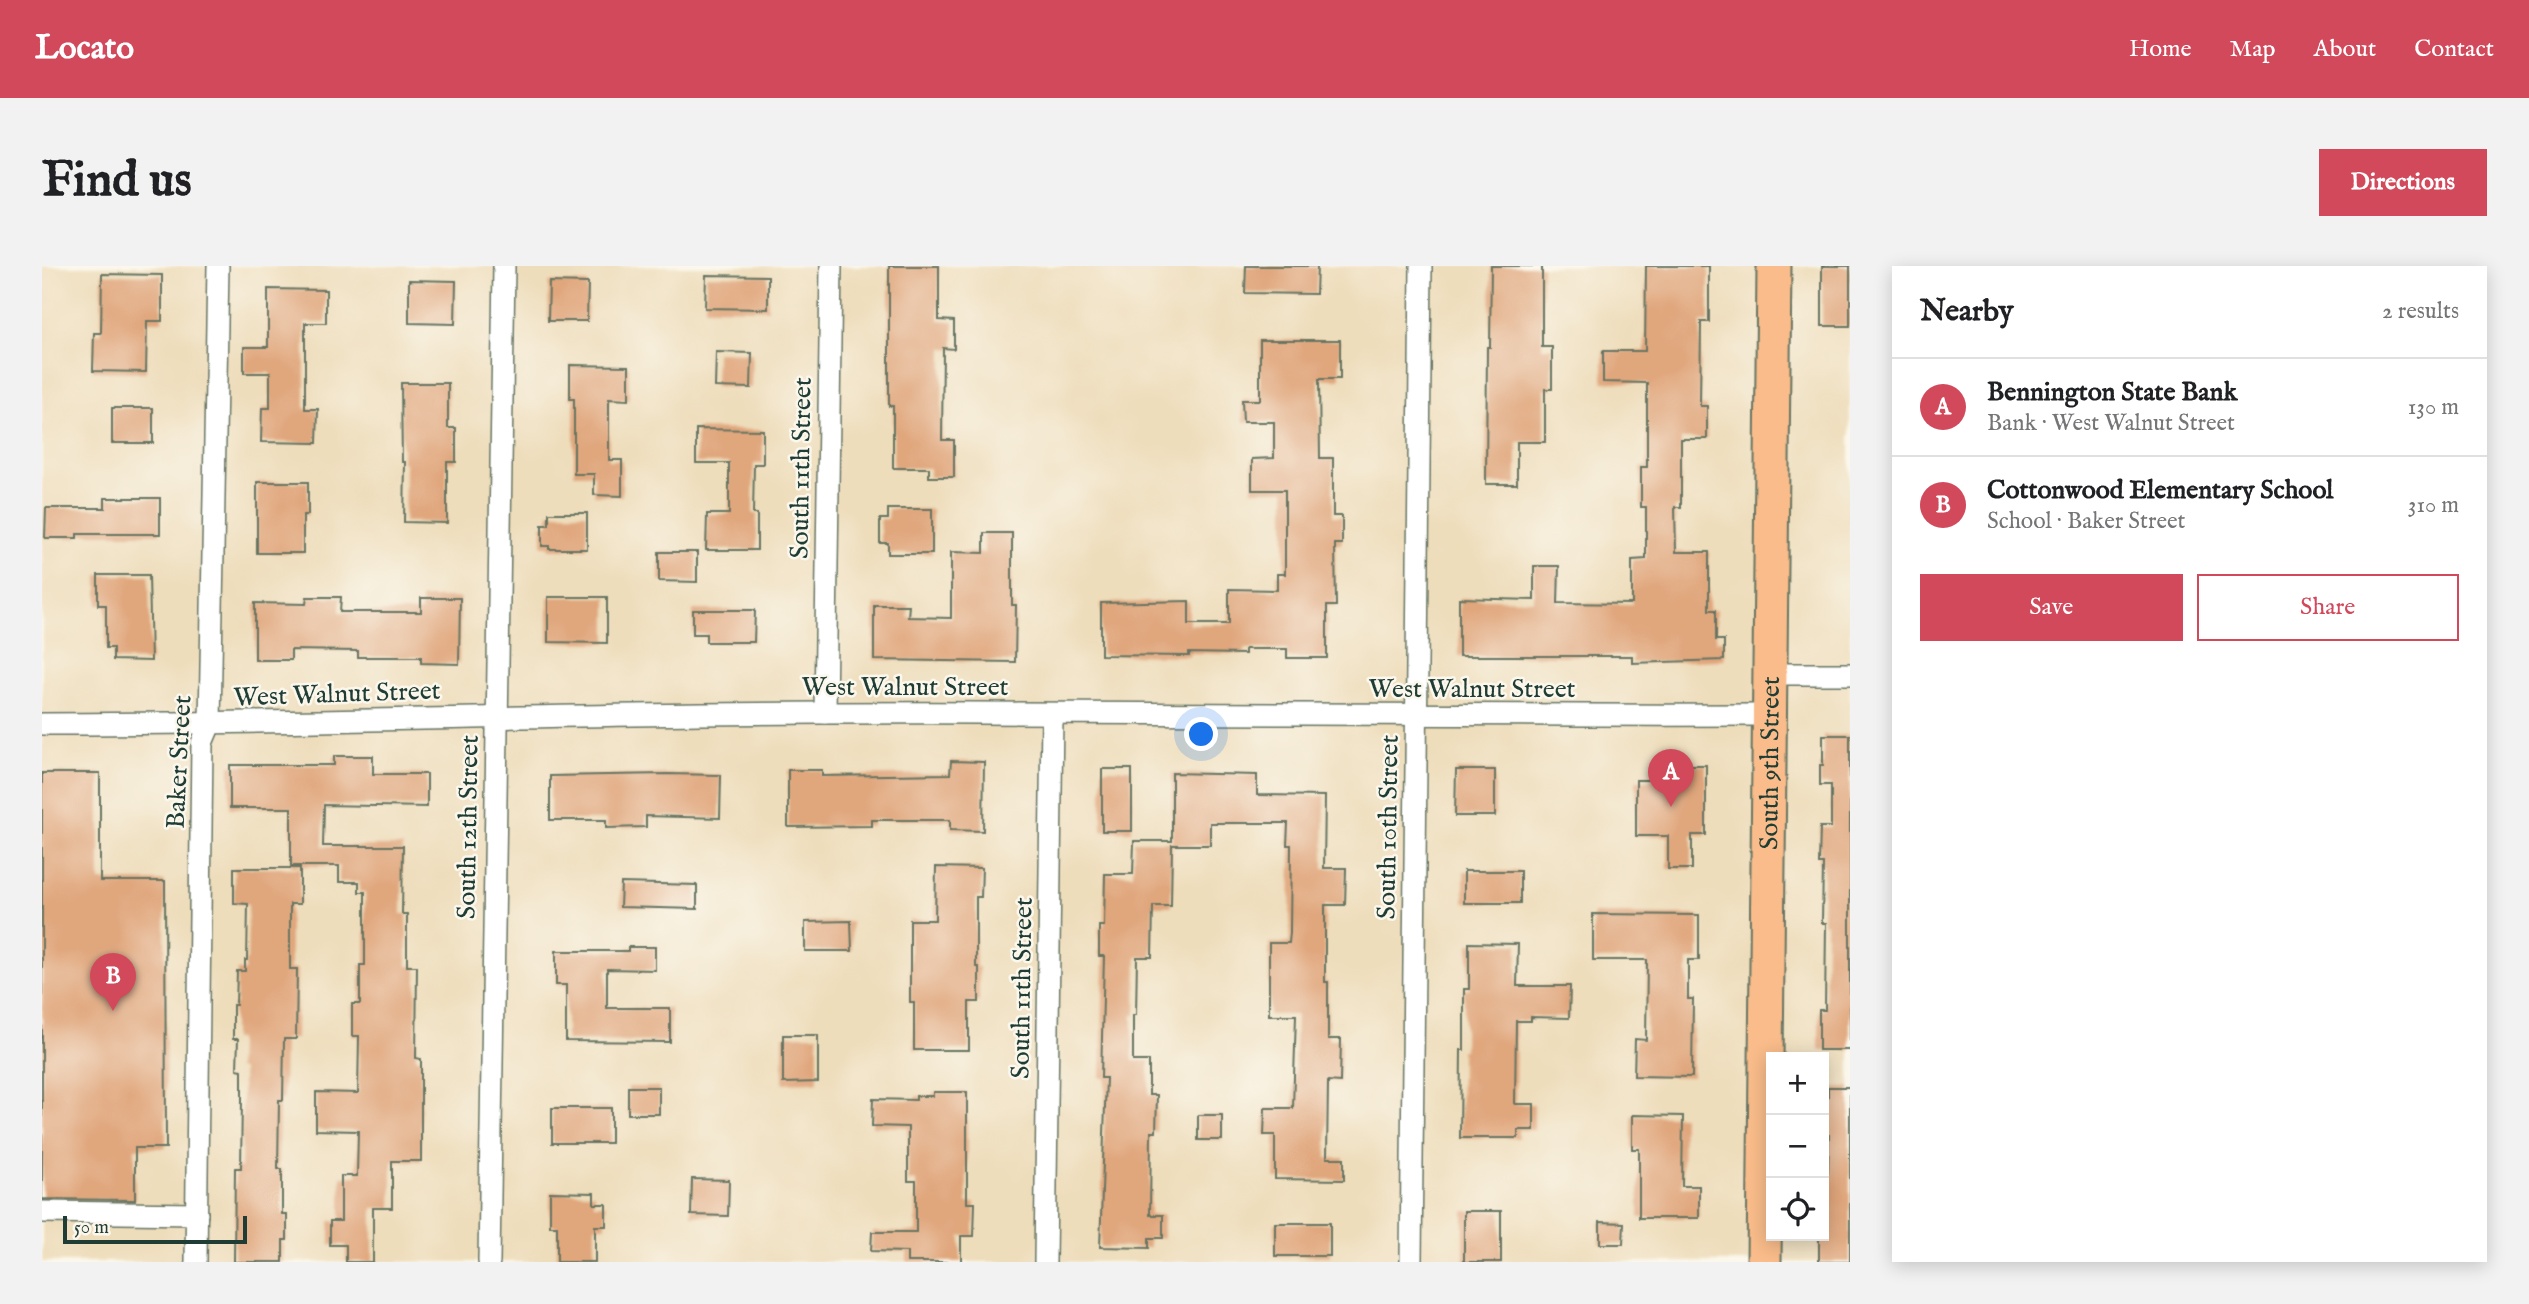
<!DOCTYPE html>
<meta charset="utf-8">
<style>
body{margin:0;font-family:"IM FELL English",serif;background:#f2f2f2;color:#202124}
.controls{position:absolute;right:21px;bottom:21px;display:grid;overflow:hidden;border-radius:0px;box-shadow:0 4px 18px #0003}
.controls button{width:63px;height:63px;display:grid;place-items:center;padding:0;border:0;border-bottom:2px solid #e0e0e0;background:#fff;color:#202124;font:35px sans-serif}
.scale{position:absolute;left:21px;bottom:18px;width:184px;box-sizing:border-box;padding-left:7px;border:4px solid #1f3d34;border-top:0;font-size:19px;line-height:24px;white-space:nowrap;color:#1f3d34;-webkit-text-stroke:5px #fbf7ec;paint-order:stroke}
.you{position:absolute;left:1160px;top:469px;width:24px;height:24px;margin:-18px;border:5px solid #fff;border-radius:50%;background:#1a73e8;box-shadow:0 0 0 10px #1a73e833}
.badge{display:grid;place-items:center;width:46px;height:46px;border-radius:50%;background:#d1495b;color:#fff;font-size:23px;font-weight:700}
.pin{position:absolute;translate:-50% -58px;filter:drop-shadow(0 2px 4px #0008)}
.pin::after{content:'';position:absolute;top:37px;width:24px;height:21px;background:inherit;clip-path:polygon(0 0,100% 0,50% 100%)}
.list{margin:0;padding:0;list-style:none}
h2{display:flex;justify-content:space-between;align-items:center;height:91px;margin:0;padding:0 28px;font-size:30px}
h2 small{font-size:23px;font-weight:400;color:#757577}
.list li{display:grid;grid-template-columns:46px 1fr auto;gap:21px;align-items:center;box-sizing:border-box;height:98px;padding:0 28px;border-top:2px solid #e0e0e0}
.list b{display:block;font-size:26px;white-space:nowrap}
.list p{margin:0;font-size:23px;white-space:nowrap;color:#757577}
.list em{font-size:23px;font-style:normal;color:#757577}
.actions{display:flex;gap:14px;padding:21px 28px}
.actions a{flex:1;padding:16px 0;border:2px solid #d1495b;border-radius:0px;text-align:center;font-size:24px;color:#d1495b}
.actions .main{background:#d1495b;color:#fff}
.icon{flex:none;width:38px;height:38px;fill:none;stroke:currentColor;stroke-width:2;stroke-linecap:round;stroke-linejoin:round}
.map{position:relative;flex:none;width:1808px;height:996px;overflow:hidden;border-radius:0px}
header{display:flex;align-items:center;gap:42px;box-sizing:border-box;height:98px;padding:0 35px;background:#d1495b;color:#fff}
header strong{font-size:33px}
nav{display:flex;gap:38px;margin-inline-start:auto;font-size:24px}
.intro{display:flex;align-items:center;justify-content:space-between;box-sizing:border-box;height:168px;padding:0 42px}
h1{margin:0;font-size:49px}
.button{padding:18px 32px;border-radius:0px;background:#d1495b;color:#fff;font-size:24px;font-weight:700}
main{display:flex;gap:42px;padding:0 42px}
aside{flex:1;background:#fff;border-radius:0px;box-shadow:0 4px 18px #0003}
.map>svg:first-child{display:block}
.building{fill:#e0a67b}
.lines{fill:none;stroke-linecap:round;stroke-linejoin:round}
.minor-casing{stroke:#677563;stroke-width:24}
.primary-casing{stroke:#677563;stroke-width:37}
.minor{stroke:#fff;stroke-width:21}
.primary{stroke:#f9bc8a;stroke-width:33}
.labels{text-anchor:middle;stroke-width:5;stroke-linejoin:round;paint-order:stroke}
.street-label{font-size:26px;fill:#1f3d34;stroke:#fbf7ec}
</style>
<header>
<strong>Locato</strong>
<nav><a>Home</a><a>Map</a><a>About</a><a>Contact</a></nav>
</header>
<div class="intro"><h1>Find us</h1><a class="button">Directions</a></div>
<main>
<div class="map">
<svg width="1808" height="996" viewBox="0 0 1808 996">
<rect width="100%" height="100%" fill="#fbf7ec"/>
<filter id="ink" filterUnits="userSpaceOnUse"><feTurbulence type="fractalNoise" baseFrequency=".0143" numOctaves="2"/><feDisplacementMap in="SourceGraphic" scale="14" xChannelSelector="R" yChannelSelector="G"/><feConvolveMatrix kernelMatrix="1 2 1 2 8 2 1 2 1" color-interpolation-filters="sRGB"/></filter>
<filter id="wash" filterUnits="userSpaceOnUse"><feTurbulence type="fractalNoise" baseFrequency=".00686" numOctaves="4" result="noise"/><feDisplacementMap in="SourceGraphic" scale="28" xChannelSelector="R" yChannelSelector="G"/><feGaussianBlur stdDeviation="1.57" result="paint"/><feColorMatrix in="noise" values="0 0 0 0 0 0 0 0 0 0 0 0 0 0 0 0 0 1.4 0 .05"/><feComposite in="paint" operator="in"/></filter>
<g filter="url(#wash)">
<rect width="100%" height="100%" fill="#edb"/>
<g id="blocks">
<!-- building -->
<g class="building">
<path d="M 847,0 L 897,0 L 897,54 L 912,55 L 912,83 L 901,82 L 900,174 L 912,174 L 912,211 L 887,211 L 887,202 L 851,202 L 851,140 L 847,140 Z"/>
<path d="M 1204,0 L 1275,0 L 1274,28 L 1203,27 Z"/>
<path d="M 1449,0 L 1500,0 L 1500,81 L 1510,81 L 1510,123 L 1503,123 L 1503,176 L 1475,176 L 1475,218 L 1444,218 L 1445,81 L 1448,81 Z"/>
<path d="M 1604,0 L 1667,0 L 1667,56 L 1659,56 L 1658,140 L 1665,140 L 1665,173 L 1639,173 L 1639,241 L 1633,241 L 1634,286 L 1667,286 L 1667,344 L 1674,344 L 1674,374 L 1682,374 L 1682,394 L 1590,397 L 1590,390 L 1417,390 L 1417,332 L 1492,334 L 1492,300 L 1517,300 L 1516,337 L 1590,338 L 1590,294 L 1604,293 L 1604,241 L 1599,241 L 1599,201 L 1605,201 L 1605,117 L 1561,116 L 1561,85 L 1603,85 Z"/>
<rect x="1780" y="0" width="28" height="60"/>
<path d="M 60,8 L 120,9 L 120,55 L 105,55 L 104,106 L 51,105 L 52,67 L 59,67 Z"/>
<path d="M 664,9 L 726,10 L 726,43 L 663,42 Z"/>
<path d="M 367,14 L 414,15 L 413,58 L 367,57 Z"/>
<path d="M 507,16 L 546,17 L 545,55 L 506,55 Z"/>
<path d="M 226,23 L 284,24 L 284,57 L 263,57 L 263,143 L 276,143 L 275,177 L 219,176 L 220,142 L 228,142 L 228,107 L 202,107 L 202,81 L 226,81 Z"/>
<path d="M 1218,74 L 1298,74 L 1298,113 L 1277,113 L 1278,192 L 1291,192 L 1291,250 L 1300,250 L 1300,278 L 1293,278 L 1294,340 L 1285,340 L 1285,392 L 1245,392 L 1245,383 L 1203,383 L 1203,388 L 1147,387 L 1147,390 L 1059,389 L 1059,337 L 1147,335 L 1147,358 L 1187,358 L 1187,323 L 1235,324 L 1235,308 L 1243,308 L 1243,224 L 1210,224 L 1210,193 L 1232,192 L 1232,156 L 1201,156 L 1200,134 L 1218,134 Z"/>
<path d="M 674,86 L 710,87 L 709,122 L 673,121 Z"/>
<path d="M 528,99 L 587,100 L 587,134 L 567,133 L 567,194 L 580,194 L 580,230 L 552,229 L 552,208 L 532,208 L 532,133 L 528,133 Z"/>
<path d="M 359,117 L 406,117 L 406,162 L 414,162 L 414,196 L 405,196 L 405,257 L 362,256 L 363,196 L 360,196 Z"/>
<rect x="70" y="142" width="41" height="35"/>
<path d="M 654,163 L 721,164 L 721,198 L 712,198 L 711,248 L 715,248 L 715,284 L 664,284 L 665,248 L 687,248 L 687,197 L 654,197 Z"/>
<path d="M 215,216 L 266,216 L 266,249 L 261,249 L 261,287 L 215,287 Z"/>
<path d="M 63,232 L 118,232 L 118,268 L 35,268 L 35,272 L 3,272 L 4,242 L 63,242 Z"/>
<path d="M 846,243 L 890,243 L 890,288 L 846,288 L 846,277 L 838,277 L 838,253 L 846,253 Z"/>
<path d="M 507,247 L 545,247 L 545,283 L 507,283 L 507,280 L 500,280 L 500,259 L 507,259 Z"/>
<path d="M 942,267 L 970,267 L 970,339 L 974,339 L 973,396 L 832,394 L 832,339 L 867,339 L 866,351 L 909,352 L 909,286 L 942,287 Z"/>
<path d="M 617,286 L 655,286 L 655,316 L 617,315 Z"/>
<path d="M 56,309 L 107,309 L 109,395 L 71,394 L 71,382 L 64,382 L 64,339 L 56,339 Z"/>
<path d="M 265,331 L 299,331 L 298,346 L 379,346 L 379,332 L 418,332 L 417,398 L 379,397 L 379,391 L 316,391 L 316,385 L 249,384 L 249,394 L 213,394 L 213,337 L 264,338 Z"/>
<path d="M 506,331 L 565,331 L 565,377 L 506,376 Z"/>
<path d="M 651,344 L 713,344 L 712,376 L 664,376 L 664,368 L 651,368 Z"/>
<path d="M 1781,469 L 1808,469 L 1808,784 L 1777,784 L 1777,744 L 1783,744 L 1784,657 L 1780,657 L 1781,598 L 1777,598 L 1778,561 L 1789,561 L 1789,519 L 1778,519 L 1778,499 L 1781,499 Z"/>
<path d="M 292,490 L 331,490 L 331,508 L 385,508 L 385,541 L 282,539 L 281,580 L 361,580 L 360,648 L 365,648 L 365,700 L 375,700 L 374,792 L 379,793 L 379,895 L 350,895 L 350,942 L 331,942 L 331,996 L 304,996 L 304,979 L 288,979 L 288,955 L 299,955 L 299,910 L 315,910 L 316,865 L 274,864 L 274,826 L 316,827 L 317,770 L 310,770 L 310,738 L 318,738 L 318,699 L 323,699 L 323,626 L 317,626 L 317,616 L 297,616 L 297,600 L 249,600 L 249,542 L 188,542 L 188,499 L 292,499 Z"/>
<path d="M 909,495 L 942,496 L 941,565 L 908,564 L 908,554 L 830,554 L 830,560 L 746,561 L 746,504 L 780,504 L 780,510 L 908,508 Z"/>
<path d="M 1610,499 L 1664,499 L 1664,569 L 1650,569 L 1650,603 L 1626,603 L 1626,570 L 1594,570 L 1594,514 L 1610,514 Z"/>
<rect x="1060" y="503" width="30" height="62"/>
<path d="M 1414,504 L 1453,504 L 1453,550 L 1413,550 Z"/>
<path d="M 0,507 L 58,507 L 58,615 L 123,615 L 124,882 L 93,882 L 93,934 L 0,933 Z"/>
<path d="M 1130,507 L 1215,509 L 1215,529 L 1283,530 L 1282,602 L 1304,602 L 1303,639 L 1283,639 L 1283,716 L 1286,716 L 1286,773 L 1299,773 L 1298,816 L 1286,815 L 1285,892 L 1302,892 L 1302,914 L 1233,913 L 1233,869 L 1222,869 L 1223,842 L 1251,842 L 1254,749 L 1227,749 L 1227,677 L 1247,677 L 1248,666 L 1249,579 L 1245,579 L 1246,557 L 1168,557 L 1168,579 L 1130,579 L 1129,640 L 1111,640 L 1110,691 L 1095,691 L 1094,749 L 1091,749 L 1091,795 L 1107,795 L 1107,829 L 1115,829 L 1114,866 L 1109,866 L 1108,949 L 1121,949 L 1121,972 L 1107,972 L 1107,982 L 1058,981 L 1064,812 L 1059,812 L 1062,690 L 1057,690 L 1057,660 L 1062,660 L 1063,608 L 1091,608 L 1092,575 L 1130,575 Z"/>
<path d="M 625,508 L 679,509 L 678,552 L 604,550 L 604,561 L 564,562 L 564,554 L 508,554 L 508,510 Z"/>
<path d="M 894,601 L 940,602 L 939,631 L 934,631 L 934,701 L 937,701 L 937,736 L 927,736 L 927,784 L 872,784 L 872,736 L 868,736 L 868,654 L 893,654 Z"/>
<path d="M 192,602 L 258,602 L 258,638 L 248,638 L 248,703 L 255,703 L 254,773 L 242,773 L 241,834 L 237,834 L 236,903 L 240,903 L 240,948 L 245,948 L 245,974 L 241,974 L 241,996 L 192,996 L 193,902 L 199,902 L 200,833 L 200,804 L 195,803 L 196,773 L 191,773 L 191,739 L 194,739 L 195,705 L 203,705 L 203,694 L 205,694 L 206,638 L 192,637 Z"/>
<rect x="1422" y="605" width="56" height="32"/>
<path d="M 579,617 L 655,619 L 655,643 L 578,641 Z"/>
<path d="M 1551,648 L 1657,649 L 1657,694 L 1646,694 L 1646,733 L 1651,733 L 1650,811 L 1592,810 L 1593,773 L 1604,774 L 1605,694 L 1551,694 Z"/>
<path d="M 809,655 L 810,685 L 763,685 L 763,656 Z"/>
<path d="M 1427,677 L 1476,678 L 1475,720 L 1528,720 L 1527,752 L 1489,751 L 1489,755 L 1474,755 L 1473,838 L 1492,838 L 1492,864 L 1476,864 L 1476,872 L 1418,872 L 1419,784 L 1422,784 L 1422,723 L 1427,723 Z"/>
<path d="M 586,681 L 613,681 L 613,704 L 565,703 L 565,742 L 628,742 L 628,776 L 524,775 L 524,719 L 514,719 L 514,685 L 586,685 Z"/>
<path d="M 741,769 L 776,769 L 776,816 L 741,817 Z"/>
<rect x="586" y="821" width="31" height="27"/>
<path d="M 1786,821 L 1808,821 L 1808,996 L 1777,996 L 1777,970 L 1782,970 L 1782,907 L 1786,907 L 1787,869 L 1782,869 L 1782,831 L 1786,831 Z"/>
<path d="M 891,826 L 925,826 L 925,937 L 933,937 L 932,970 L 919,970 L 919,996 L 865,996 L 865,986 L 829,985 L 830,966 L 874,966 L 874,915 L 866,915 L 866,861 L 830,860 L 831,833 L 874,834 L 874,830 L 891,830 Z"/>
<rect x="510" y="842" width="59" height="35"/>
<rect x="1156" y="849" width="24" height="25"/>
<path d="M 1590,849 L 1641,850 L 1640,920 L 1657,920 L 1657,952 L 1597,952 L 1597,883 L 1590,883 Z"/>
<path d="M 650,913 L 687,914 L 686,950 L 649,949 Z"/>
<path d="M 508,926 L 552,927 L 552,938 L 564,938 L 564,960 L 553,960 L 553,996 L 515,996 L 515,960 L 508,960 Z"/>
<rect x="1422" y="945" width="37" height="51"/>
<path d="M 1558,956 L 1582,957 L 1581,978 L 1558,978 Z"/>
<rect x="1233" y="957" width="55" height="33"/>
</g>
</g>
</g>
<g filter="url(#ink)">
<use href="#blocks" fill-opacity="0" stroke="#677563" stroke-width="2"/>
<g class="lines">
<defs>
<g id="minor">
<path d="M 1726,408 L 1808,408"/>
<path d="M 783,447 L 789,0"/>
<path d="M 0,458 C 260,458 520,448 780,447 C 1095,446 1410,450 1725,449"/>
<path d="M 0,946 L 155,948"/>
<path d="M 154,996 L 160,477 L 168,458 L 176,0"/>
<path d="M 447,996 L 462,0"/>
<path d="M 1003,996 L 1010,449"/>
<path d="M 1369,996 L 1379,0"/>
</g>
<g id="primary">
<path id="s1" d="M 1722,996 L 1732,0"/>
</g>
</defs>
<!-- minor casing -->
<use href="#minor" class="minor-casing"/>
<!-- primary casing -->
<use href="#primary" class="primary-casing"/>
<!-- minor -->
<use href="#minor" class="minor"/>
<!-- primary -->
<use href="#primary" class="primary"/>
</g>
</g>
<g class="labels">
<!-- street labels -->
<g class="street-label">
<text transform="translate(758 202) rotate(-89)" y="9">South 11th Street</text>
<text x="863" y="429">West Walnut Street</text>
<text x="1430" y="431">West Walnut Street</text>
<text transform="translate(295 427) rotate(-2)" y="9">West Walnut Street</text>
<text transform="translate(136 496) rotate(-87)" y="9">Baker Street</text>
<text dy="9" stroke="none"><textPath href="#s1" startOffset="499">South 9th Street</textPath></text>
<text transform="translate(425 561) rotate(-89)" y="9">South 12th Street</text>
<text transform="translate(1345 561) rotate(-89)" y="9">South 10th Street</text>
<text transform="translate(979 722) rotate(-89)" y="9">South 11th Street</text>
</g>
</g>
</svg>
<div class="controls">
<button>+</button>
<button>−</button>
<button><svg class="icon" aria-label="locate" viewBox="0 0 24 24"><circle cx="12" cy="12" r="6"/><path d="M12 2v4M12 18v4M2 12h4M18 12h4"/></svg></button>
</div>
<div class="scale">50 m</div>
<div class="you"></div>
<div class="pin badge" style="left:1629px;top:541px">A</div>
<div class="pin badge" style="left:71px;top:745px">B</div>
</div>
<aside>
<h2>Nearby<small>2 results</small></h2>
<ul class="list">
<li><span class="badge">A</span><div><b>Bennington State Bank</b><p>Bank · West Walnut Street</p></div><em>130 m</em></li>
<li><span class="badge">B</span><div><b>Cottonwood Elementary School</b><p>School · Baker Street</p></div><em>310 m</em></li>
</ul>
<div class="actions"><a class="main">Save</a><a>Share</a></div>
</aside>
</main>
